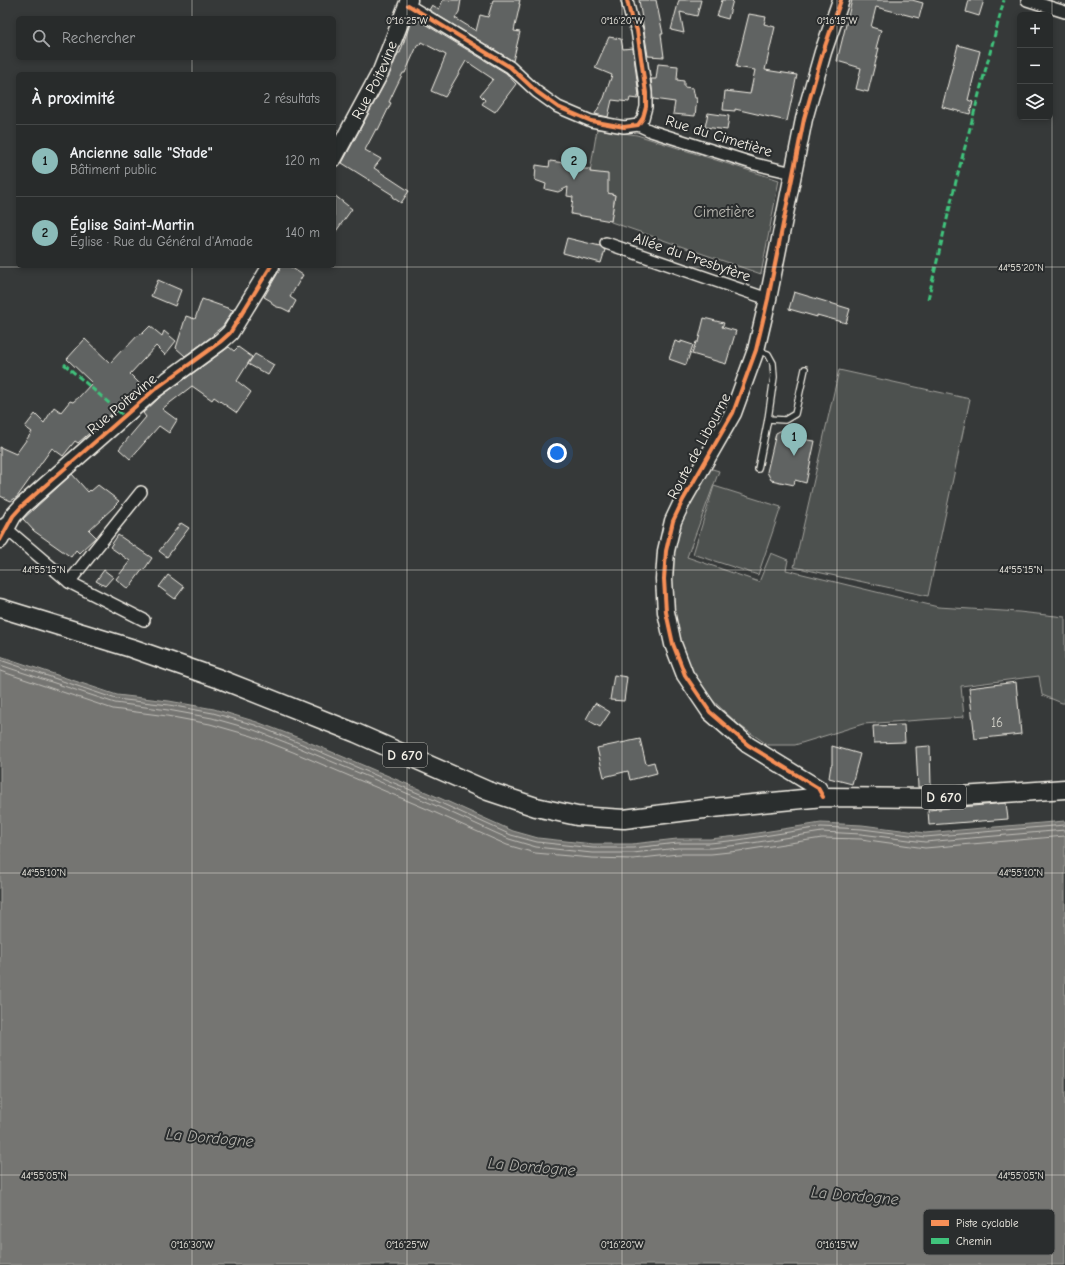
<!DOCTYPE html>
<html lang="fr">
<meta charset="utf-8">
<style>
body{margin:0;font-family:"Comic Neue",sans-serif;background:#303333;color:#f1f3f6}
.controls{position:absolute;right:12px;top:12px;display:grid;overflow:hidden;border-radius:6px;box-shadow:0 2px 6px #0003}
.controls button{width:36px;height:36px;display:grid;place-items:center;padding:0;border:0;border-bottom:1px solid #444747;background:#282b2b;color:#f1f3f6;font:20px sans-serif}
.you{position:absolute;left:557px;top:453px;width:14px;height:14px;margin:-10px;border:3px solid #fff;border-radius:50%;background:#1a73e8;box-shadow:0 0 0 6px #1a73e833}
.badge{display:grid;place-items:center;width:26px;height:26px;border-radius:50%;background:#8bbbb9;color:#111;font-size:13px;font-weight:700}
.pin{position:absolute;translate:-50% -33px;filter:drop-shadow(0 1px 2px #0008)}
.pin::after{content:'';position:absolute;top:21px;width:14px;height:12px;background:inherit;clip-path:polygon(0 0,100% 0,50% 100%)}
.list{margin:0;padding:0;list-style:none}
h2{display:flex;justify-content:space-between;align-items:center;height:52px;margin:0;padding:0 16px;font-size:17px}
h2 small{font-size:13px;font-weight:400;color:#a5a7a9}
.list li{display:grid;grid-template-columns:26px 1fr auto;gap:12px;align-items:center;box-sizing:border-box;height:72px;padding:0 16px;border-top:1px solid #444747}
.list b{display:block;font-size:15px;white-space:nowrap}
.list p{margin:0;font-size:13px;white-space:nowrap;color:#a5a7a9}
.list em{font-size:13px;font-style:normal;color:#a5a7a9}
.icon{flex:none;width:22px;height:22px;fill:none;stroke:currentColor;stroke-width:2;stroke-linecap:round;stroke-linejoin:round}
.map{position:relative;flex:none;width:1065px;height:1265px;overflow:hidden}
.search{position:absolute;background:#282b2b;box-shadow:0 2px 6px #0003;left:16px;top:16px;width:320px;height:44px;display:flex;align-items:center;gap:10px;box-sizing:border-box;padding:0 14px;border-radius:6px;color:#a5a7a9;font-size:15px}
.panel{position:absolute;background:#282b2b;box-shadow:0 2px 6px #0003;left:16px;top:72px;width:320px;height:196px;border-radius:6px}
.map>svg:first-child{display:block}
.green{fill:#4e514f;stroke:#a1a19c}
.water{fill:#757572;stroke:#a8a7a1}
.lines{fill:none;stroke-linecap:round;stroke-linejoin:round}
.shore{stroke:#c1bfb9;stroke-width:1}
.building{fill:#616362;stroke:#f4f1e8}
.lane-casing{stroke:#f4f1e8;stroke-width:8}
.street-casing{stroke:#f4f1e8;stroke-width:14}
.secondary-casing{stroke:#f4f1e8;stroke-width:19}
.primary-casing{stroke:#f4f1e8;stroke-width:21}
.lane{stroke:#2a2d2e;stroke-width:5.5}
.street{stroke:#2a2d2e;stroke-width:11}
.secondary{stroke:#2a2d2e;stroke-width:16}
.primary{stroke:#2a2d2e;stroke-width:18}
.quiet{stroke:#40c37c;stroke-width:3;stroke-dasharray:6 3;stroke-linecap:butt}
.cycleway-casing{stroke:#2a2d2e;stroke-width:6}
.cycleway{stroke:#f78f57;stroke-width:4}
.ticks{fill:none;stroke:#f4f1e8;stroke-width:1;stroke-opacity:0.45}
.labels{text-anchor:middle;stroke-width:4;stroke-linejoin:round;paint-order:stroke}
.number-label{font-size:13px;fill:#cfcec6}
.shield{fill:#2a2d2e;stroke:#b7b6b0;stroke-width:1}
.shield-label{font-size:14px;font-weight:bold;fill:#f4f1e8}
.street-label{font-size:15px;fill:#f4f1e8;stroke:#2a2d2e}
.park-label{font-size:15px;fill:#bab9b2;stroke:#2a2d2e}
.water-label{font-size:16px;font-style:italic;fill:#b4b3ad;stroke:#2a2d2e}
.key{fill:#2a2d2e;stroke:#676866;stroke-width:1}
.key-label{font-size:11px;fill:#f4f1e8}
.ticks-label{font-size:10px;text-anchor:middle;fill:#f4f1e8;stroke:#2a2d2e;stroke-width:4;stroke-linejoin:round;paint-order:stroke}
</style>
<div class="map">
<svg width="1065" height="1265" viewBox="0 0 1065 1265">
<rect width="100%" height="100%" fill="#363939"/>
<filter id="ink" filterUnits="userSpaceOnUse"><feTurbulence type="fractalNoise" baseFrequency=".025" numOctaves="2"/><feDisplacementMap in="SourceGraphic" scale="8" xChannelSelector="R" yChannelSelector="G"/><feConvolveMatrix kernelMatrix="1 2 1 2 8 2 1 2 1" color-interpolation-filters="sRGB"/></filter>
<g filter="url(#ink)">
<!-- green -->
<g class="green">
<path d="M 597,129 L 637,135 L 779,180 L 761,274 L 611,222 L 615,195 L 605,193 L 606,175 L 590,172 Z"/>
<path d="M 839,370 L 970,399 L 928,596 L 794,567 Z"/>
<path d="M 709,468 L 719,471 L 687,557 L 759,582 L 771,553 L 788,560 L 786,570 L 938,607 L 1019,612 L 1065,617 L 1065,703 L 1062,703 L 1042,695 L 1039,676 L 961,686 L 964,717 L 863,724 L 795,745 L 768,745 L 739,725 L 707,695 L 688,666 L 672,622 L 670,585 L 672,553 L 684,514 Z"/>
<path d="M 714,486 L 781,507 L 758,575 L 693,554 Z"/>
</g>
<!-- water -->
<path class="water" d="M 0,656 L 117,695 L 169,701 L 214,709 L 257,722 L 299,738 L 433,795 L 513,831 L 538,838 L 593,844 L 632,844 L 677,839 L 710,839 L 738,836 L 821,823 L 862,825 L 925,833 L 1065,821 L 1065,1265 L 0,1265 Z"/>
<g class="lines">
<!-- shore -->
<g class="shore">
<path d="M 0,660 L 116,699 L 169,705 L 213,713 L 255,725 L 297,742 L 432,799 L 511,835 L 537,842 L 593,848 L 633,848 L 678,843 L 710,843 L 738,840 L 821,827 L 862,829 L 925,837 L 1065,825"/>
<path d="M 0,665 L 115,703 L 168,710 L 212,718 L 254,730 L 295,746 L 430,803 L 509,839 L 536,847 L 592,853 L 633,853 L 678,848 L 711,848 L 739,845 L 822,832 L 861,834 L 925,842 L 1065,830"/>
<path d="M 0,671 L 113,709 L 167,716 L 210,724 L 252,736 L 293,752 L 427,809 L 507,845 L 535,853 L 592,858 L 633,859 L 678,854 L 711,854 L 739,851 L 822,838 L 861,839 L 925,848 L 1065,836"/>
</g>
</g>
<!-- building -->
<g class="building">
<path d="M 443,0 L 461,0 L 459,12 L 455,18 L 476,31 L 480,15 L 488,17 L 493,0 L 520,0 L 519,4 L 520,4 L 514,31 L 520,32 L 513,61 L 429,10 L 432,5 L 439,9 Z"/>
<path d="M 639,0 L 656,0 L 663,34 L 661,34 L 664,57 L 648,56 Z"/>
<path d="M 679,0 L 701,0 L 697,16 L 680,12 L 684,33 L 671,30 Z"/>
<path d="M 722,0 L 733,0 L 728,19 L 717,16 Z"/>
<path d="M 852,0 L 912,0 L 923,3 L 919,18 L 876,7 L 871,27 L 881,30 L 876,48 L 879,48 L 868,92 L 856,89 L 861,68 L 837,61 Z"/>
<path d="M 969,0 L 984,0 L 979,16 L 966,12 Z"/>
<path d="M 749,14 L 766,17 L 764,24 L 775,27 L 765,70 L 797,75 L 787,121 L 735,109 L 735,111 L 723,110 L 725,91 L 750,94 L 755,70 L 736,67 Z"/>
<path d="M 418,20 L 506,73 L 516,84 L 495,112 L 482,104 L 485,100 L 480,95 L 493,79 L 466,61 L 445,97 L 431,91 L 446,55 L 421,42 L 420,45 L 418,44 L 405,73 L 403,73 L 396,87 L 389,102 L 391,103 L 378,130 L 376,129 L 365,150 L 381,159 L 374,168 L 409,191 L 401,203 L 392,197 L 393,195 L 342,163 L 389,75 L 398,53 L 400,53 L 411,21 L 417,22 Z"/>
<path d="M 609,37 L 621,39 L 623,49 L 633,48 L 639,96 L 638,96 L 638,99 L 630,98 L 629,102 L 612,100 L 608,117 L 595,114 L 604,98 L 612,75 L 595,68 Z"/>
<path d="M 958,45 L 980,51 L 968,100 L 973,102 L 970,114 L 942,107 Z"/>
<path d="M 658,64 L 678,66 L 677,80 L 684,81 L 684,87 L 693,88 L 695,98 L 697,98 L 695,116 L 673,114 L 675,102 L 653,99 L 651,79 L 656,79 Z"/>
<path d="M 708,113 L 729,116 L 727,130 L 705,127 Z"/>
<path d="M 550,161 L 572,164 L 572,166 L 583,169 L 590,169 L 590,172 L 608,174 L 608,193 L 615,195 L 611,221 L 571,214 L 573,197 L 567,196 L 568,187 L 558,192 L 545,189 L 546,184 L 535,180 L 536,165 L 549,167 Z"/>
<path d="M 334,195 L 352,209 L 334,234 Z"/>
<path d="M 567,238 L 600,246 L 605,250 L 601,263 L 563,253 Z"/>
<path d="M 280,266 L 289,266 L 303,275 L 290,297 L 296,301 L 290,312 L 282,308 L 277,307 L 273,305 L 271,301 L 264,297 L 279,271 Z"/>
<path d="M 158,280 L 181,290 L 175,306 L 151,296 Z"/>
<path d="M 794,292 L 850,309 L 846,323 L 817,315 L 817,317 L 789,309 Z"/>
<path d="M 202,299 L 233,310 L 223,326 L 213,334 L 214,335 L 185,356 L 176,348 L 186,316 L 195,319 Z"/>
<path d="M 704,318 L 724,323 L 722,327 L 736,331 L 726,364 L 692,354 L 696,342 L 698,342 Z"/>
<path d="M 150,326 L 162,336 L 164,331 L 176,341 L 165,355 L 156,346 L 130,374 L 143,387 L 78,443 L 75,441 L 63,456 L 52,448 L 17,497 L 11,501 L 0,496 L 0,447 L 16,454 L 32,432 L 25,427 L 35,414 L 44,423 L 54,407 L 61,412 L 70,401 L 73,402 L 79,397 L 92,383 L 67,359 L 85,339 L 110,363 L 123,349 L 124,350 L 140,333 L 142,334 Z"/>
<path d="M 675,341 L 681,343 L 681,341 L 693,345 L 686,365 L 669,359 Z"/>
<path d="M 229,347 L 234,351 L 238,347 L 252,357 L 237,381 L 251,392 L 237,413 L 214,397 L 212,400 L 192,386 L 162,409 L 177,420 L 169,433 L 159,426 L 130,459 L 119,449 L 146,417 L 143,413 L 160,397 Z"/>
<path d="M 255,354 L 274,365 L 268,375 L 248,364 Z"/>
<path d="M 784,429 L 788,436 L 798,438 L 803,433 L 807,440 L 815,441 L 806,483 L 795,480 L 794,485 L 771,480 L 767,472 L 776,433 Z"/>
<path d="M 72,474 L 88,492 L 90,490 L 91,491 L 98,485 L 119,501 L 114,506 L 115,506 L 89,530 L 96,537 L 79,553 L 76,550 L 71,557 L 34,531 L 23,519 Z"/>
<path d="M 181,523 L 189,528 L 167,557 L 159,551 Z"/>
<path d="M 118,535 L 152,558 L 144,570 L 143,569 L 128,589 L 116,579 L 130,561 L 110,547 Z"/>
<path d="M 104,570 L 113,577 L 105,586 L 96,581 Z"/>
<path d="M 168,575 L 184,587 L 175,599 L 159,587 Z"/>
<path d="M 614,675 L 627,677 L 624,701 L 610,700 Z"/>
<path d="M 1016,682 L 1021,734 L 975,739 L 969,688 Z"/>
<path d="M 595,703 L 610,712 L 600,727 L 586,719 Z"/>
<path d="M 904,725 L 905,742 L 874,743 L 873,726 Z"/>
<path d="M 640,739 L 646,764 L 654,762 L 657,773 L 630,780 L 628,771 L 604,777 L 597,748 Z"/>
<path d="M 832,746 L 860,754 L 852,784 L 829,778 L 831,765 L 832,765 Z"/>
<path d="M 930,746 L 931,786 L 918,787 L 916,747 Z"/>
<path d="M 1006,803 L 1008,819 L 929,825 L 928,810 Z"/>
</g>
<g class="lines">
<defs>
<g id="lane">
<path d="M 756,350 L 768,354 L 773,363 L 774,377 L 768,419 L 758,469"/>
<path d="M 768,419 L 785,420 L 795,414 L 805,369"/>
</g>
<g id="street">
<path d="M 1027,0 L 1065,12"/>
<path d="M 408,5 L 510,67 L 537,92 L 558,107 L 591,121 L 624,127 L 638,125 L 643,118 L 646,107 L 646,93 L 637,30 L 631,17 L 627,0"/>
<path d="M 638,125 L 651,131 L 755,164 L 793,173"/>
<path d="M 606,243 L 768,299"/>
<path d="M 2,525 L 69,582 L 144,620"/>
<path d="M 69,582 L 141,492"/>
</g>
<g id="secondary">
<path id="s1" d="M 334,158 L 381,71 L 409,0"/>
<path d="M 0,540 L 13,516 L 22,506 L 154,390 L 220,342 L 230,333 L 271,266"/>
<path d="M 823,797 L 818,788 L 748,745 L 710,712 L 685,675 L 673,644 L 666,612 L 664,579 L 666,551 L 673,521 L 683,500 L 733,413 L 756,350 L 768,299 L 804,119 L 823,52 L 841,0"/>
</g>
<path id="primary" d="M 0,608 L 131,648 L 220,679 L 356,733 L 488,791 L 536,807 L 577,816 L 624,819 L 712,808 L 823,797 L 932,798 L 1065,789"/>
</defs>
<!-- lane casing -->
<use href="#lane" class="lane-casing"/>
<!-- street casing -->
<use href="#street" class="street-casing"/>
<!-- secondary casing -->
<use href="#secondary" class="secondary-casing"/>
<!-- primary casing -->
<use href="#primary" class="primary-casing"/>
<!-- lane -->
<use href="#lane" class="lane"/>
<!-- street -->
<use href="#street" class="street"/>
<!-- secondary -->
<use href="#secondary" class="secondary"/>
<!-- primary -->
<use href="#primary" class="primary"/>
<!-- quiet -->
<g class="quiet">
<path d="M 928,299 L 957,177 L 1004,0"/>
<path d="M 64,364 L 124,416"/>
</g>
<defs>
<g id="cycleway">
<path d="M 408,5 L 510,67 L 537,92 L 558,107 L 591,121 L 624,127 L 638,125 L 643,118 L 646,107 L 646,93 L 637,30 L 631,17 L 627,0"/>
<path d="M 0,540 L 13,516 L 22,506 L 154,390 L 220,342 L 230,333 L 271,266"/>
<path d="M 823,797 L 818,788 L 748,745 L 710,712 L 685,675 L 673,644 L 666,612 L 664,579 L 666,551 L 673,521 L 683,500 L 733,413 L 756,350 L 768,299 L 804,119 L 823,52 L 841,0"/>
</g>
</defs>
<!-- cycleway casing -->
<use href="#cycleway" class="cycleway-casing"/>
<!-- cycleway -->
<use href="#cycleway" class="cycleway"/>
</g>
</g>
<!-- ticks -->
<path class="ticks" d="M 192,0 L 192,18M 407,0 L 407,1265M 622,0 L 622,1265M 837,0 L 837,1265M 1052,0 L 1052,1265M 192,58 L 192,74M 192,266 L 192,1265M 0,267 L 1065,267M 0,570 L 1065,570M 0,873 L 1065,873M 0,1175 L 1065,1175"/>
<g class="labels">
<!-- number labels -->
<g class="number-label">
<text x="997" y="727">16</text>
</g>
<!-- shield labels -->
<g class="shield">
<rect x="383" y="743" width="44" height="24" rx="3"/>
<rect x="922" y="785" width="44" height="24" rx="3"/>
</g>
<g class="shield-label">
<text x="405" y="760">D 670</text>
<text x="944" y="802">D 670</text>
</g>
<!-- street labels -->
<g class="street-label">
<text dy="5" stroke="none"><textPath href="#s1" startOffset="88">Rue Poitevine</textPath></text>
<text transform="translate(719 136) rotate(17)" y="5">Rue du Cimetière</text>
<text transform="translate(692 257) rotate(19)" y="5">Allée du Presbytère</text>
<text transform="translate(122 404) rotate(-40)" y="5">Rue Poitevine</text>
<text transform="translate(699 446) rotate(-62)" y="5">Route de Libourne</text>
</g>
<!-- park labels -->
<g class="park-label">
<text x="724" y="217">Cimetière</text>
</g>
<!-- water labels -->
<g class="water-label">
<text transform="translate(210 1137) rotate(5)" y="6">La Dordogne</text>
<text transform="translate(532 1166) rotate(5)" y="6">La Dordogne</text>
<text transform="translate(855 1195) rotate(5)" y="6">La Dordogne</text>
</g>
</g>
<!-- legend -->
<rect x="923" y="1209" width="132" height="46" rx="6" class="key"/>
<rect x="931" y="1220" width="18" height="6" fill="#f78f57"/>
<rect x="931" y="1238" width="18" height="6" fill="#40c37c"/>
<g class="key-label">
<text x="956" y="1227">Piste cyclable</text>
<text x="956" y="1245">Chemin</text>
</g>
<g class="ticks-label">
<text x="407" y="24">0°16'25"W</text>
<text x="622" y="24">0°16'20"W</text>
<text x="837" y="24">0°16'15"W</text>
<text x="1021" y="271">44°55'20"N</text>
<text x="44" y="573">44°55'15"N</text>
<text x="1021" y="573">44°55'15"N</text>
<text x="44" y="876">44°55'10"N</text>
<text x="1021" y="876">44°55'10"N</text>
<text x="44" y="1179">44°55'05"N</text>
<text x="1021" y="1179">44°55'05"N</text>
<text x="192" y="1248">0°16'30"W</text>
<text x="407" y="1248">0°16'25"W</text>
<text x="622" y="1248">0°16'20"W</text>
<text x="837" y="1248">0°16'15"W</text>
</g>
</svg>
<div class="controls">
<button>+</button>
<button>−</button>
<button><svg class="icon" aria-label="layers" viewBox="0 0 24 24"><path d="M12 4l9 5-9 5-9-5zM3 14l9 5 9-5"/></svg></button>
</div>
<div class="you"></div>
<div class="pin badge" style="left:794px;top:456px">1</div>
<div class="pin badge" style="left:574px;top:180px">2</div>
<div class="search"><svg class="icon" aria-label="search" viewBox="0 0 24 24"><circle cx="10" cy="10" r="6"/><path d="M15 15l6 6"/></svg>Rechercher</div>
<section class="panel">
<h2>À proximité<small>2 résultats</small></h2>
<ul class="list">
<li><span class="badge">1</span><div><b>Ancienne salle &quot;Stade&quot;</b><p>Bâtiment public</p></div><em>120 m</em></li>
<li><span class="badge">2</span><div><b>Église Saint-Martin</b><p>Église · Rue du Général d'Amade</p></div><em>140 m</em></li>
</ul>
</section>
</div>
